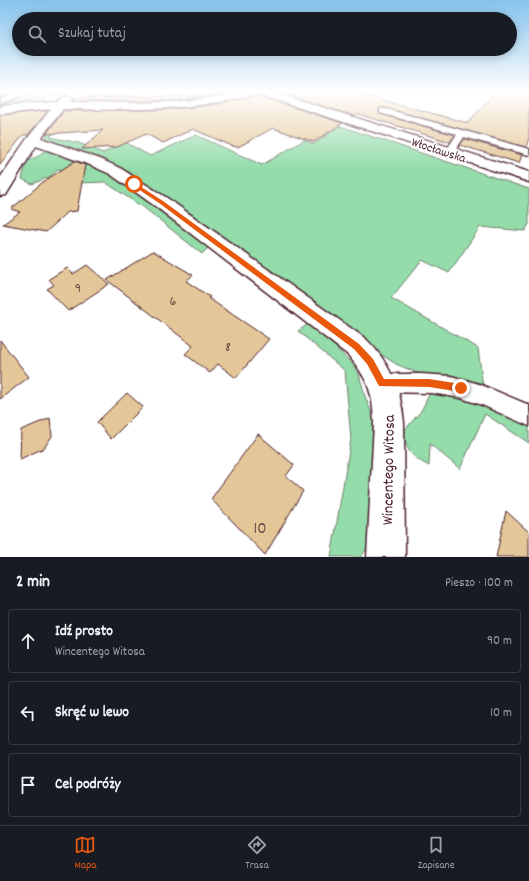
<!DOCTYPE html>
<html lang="pl">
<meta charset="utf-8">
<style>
body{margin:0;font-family:Dekko,sans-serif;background:#242831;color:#f1f3f6}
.stop{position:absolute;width:12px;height:12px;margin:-9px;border:3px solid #ea580c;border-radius:50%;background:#fff}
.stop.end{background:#ea580c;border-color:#fff;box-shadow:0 1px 4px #0008}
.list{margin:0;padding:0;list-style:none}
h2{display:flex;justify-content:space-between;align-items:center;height:52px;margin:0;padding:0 16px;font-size:17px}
h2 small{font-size:13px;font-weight:400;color:#9ea1a6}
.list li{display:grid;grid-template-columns:26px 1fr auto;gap:12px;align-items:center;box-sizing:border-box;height:64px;margin:0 8px 8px;padding:0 8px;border:1px solid #363941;border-radius:4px}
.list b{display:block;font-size:15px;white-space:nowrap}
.list p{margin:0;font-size:13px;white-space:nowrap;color:#9ea1a6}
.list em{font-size:13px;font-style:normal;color:#9ea1a6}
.icon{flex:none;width:22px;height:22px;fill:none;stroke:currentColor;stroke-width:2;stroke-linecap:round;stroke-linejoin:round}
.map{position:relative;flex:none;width:529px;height:557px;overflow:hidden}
.search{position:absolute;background:#171b24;box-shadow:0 2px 10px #0003;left:12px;right:12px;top:12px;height:44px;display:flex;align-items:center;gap:10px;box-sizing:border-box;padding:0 14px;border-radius:22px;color:#9ea1a6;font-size:15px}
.sheet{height:268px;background:#171b24}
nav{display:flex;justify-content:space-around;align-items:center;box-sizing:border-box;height:56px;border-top:1px solid #363941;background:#171b24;font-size:11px;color:#9ea1a6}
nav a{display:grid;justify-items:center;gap:2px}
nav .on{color:#ea580c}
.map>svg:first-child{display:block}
.green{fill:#94dcaa;stroke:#6f7e6a}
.building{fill:#e4c798;stroke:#4a1f2b}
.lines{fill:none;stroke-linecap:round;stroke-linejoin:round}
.service-casing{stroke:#4a1f2b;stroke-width:3}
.minor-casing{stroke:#4a1f2b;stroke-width:3}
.tertiary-casing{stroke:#4a1f2b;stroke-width:3}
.service{fill:#fff;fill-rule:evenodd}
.minor{fill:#fff;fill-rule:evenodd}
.tertiary{fill:#fff;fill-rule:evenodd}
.rail-casing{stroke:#4a1f2b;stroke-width:2.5}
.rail{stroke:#fff;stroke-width:1.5;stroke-dasharray:5;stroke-linecap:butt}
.route{fill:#ea580c}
.labels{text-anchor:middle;stroke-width:3.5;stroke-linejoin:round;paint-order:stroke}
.far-street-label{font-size:13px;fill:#4a1f2b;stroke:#fff}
.number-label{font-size:14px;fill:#704946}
.street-label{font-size:16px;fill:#4a1f2b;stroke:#fff}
.near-number-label{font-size:17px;fill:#704946}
</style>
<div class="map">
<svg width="529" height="557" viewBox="0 0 529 557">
<rect width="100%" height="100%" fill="#fff"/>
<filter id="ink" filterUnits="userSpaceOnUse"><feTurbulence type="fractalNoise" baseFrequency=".025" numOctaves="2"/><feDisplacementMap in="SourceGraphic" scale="8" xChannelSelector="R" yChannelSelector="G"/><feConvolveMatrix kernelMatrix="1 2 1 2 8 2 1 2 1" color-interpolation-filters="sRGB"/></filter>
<g filter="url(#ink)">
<!-- green -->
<g class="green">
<path d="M 36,91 L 59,91 L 64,93 L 70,91 L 67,93 L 4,106 L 1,105 Z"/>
<path d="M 93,91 L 116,91 L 141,96 L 136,98 L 89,98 Z"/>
<path d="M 334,124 L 529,189 L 529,224 L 525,231 L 480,227 L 449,273 L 422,260 L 391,298 L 478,348 L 483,388 L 446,375 L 422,375 L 396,364 L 365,344 L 199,220 L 120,169 L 48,140 L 46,136 L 49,132 L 54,133 L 50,137 L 79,143 L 103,153 L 125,142 L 150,156 L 196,135 L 262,165 L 304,140 L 314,144 L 330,133 L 323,131 Z"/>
<path d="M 47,149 L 95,166 L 122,181 L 209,247 L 202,254 L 142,206 L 139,205 L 105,182 L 52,184 L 66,170 L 58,169 L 49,177 L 32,184 L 22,179 L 26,163 L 32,158 L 35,158 Z"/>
<path d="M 311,322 L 354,366 L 359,374 L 365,396 L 374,419 L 371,542 L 361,557 L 331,557 L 351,439 L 345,371 L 298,331 Z"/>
<path d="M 448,392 L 516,419 L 529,426 L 529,443 L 485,414 L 460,469 L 430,444 L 429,466 C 412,457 405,451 404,431 L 421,411 L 430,393 Z"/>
</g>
<!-- building -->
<g class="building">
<path d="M 221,91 L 236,91 L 179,100 L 136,101 L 74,101 L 74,98 L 191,96 Z"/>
<path d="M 276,91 L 349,91 L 468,123 L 496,91 L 529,93 L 529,138 L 526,147 L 386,108 L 379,108 L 380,114 L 455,135 L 450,142 L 358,114 L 354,116 Z"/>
<path d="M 257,96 L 343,123 L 314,142 L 273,128 L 238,147 L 232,146 L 193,129 L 163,143 L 146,134 L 117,147 L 82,149 L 103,130 L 46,134 L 64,111 L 163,110 L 212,105 Z"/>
<path d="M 48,111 L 28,135 L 23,135 L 0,165 L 0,115 Z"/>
<path d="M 465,139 L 522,155 L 519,163 L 460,145 Z"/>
<path d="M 75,161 L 85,165 L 77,211 L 68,212 L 46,232 L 3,224 L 20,212 L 11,209 L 43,182 Z"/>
<path d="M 153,251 L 193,275 L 186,281 L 210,297 L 208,298 L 269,339 L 236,378 L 218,364 L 210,373 L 185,354 L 193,346 L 107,280 Z"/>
<path d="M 87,265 L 109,284 L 68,311 L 47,289 L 54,285 L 49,279 L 67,268 L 73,274 Z"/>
<path d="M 0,340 L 29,377 L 0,399 Z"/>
<path d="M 127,393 L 143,407 L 111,439 L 97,422 Z"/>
<path d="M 50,418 L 52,436 L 44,448 L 20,459 L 21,430 Z"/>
<path d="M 258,434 L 294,465 L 286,476 L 303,491 L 265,555 L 211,499 Z"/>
<path d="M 506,511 L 529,532 L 529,557 L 496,557 Z"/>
</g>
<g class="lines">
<defs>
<g id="service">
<path d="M 22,91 L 33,91 L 0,104 L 0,99 Z"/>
<path d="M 380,109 L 386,109 L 529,149 L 529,155 L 464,137 L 453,154 L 447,154 L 445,152 L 457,134 L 380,113 Z"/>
<path d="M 381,374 L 421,374 L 451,376 L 479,384 L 529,405 L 529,426 L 482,405 L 461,398 L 431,393 L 381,392 L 374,390 L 371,383 L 374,376 Z"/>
</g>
<path id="minor" d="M 244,91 L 263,91 L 262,93 C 194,111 133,110 63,109 L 41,138 L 100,159 L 120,168 L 167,198 L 366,339 C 390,363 401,389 404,423 L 405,557 L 367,557 L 374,423 C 373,392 368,379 348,355 L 155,206 L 110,174 L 90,165 L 36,146 L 6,195 L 0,196 L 0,178 L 26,140 L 51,109 L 0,114 L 0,106 L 21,104 L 57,102 L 63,97 L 67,96 L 73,99 L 70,102 C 128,103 187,106 244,91 Z"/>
<path id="tertiary" d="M 253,91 L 270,91 L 529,172 L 529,182 L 254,93 Z"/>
</defs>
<!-- service casing -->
<use href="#service" class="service-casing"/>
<!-- minor casing -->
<use href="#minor" class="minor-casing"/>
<!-- tertiary casing -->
<use href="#tertiary" class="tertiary-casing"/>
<!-- service -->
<use href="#service" class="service"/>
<!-- minor -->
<use href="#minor" class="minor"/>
<!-- tertiary -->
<use href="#tertiary" class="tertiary"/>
<defs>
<path id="rail" d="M 0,95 L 11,91"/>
</defs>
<!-- rail casing -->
<use href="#rail" class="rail-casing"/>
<!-- rail -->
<use href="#rail" class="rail"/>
</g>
</g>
<!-- sky -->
<linearGradient id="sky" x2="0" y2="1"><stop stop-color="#85c3ec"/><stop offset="0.54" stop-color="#fff"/><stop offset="1" stop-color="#fff" stop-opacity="0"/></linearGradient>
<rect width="529" height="169" fill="url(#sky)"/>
<!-- route -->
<path class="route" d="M 132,183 L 135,183 L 163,201 L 359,344 L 373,359 L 384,379 L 429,379 L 461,384 L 464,385 L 465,388 L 464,391 L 461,392 L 429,387 L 379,386 L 367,364 L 354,349 L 159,203 L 132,185 Z"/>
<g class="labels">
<!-- far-street labels -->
<g class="far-street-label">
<text transform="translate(439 149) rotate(18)" y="5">Włocławska</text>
</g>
<!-- number labels -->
<g class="number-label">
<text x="78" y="292">9</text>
<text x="173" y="305">6</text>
<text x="228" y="351">8</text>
</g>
<!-- street labels -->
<g class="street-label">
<text transform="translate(387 470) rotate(-89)" y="6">Wincentego Witosa</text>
</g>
<!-- near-number labels -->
<g class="near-number-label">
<text x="260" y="533">10</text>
</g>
</g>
</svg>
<div class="stop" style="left:134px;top:184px"></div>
<div class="stop end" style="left:461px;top:388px"></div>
<div class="search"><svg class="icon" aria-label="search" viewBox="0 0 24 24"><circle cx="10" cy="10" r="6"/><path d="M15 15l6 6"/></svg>Szukaj tutaj</div>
</div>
<section class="sheet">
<h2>2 min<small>Pieszo · 100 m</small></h2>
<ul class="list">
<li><svg class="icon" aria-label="ahead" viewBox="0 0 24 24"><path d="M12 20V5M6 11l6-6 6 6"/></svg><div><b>Idź prosto</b><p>Wincentego Witosa</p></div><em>90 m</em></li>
<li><svg class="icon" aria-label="left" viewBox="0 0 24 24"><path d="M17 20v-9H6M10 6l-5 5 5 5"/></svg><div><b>Skręć w lewo</b></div><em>10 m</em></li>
<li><svg class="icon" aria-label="arrive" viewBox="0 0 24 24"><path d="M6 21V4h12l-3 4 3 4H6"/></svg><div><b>Cel podróży</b></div></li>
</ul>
</section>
<nav>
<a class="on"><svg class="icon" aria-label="map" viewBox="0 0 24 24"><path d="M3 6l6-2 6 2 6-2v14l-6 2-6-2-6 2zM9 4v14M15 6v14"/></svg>Mapa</a>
<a><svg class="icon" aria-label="directions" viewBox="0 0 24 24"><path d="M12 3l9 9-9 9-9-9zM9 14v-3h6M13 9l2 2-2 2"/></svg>Trasa</a>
<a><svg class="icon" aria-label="saved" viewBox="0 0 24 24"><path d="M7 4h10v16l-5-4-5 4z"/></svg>Zapisane</a>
</nav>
